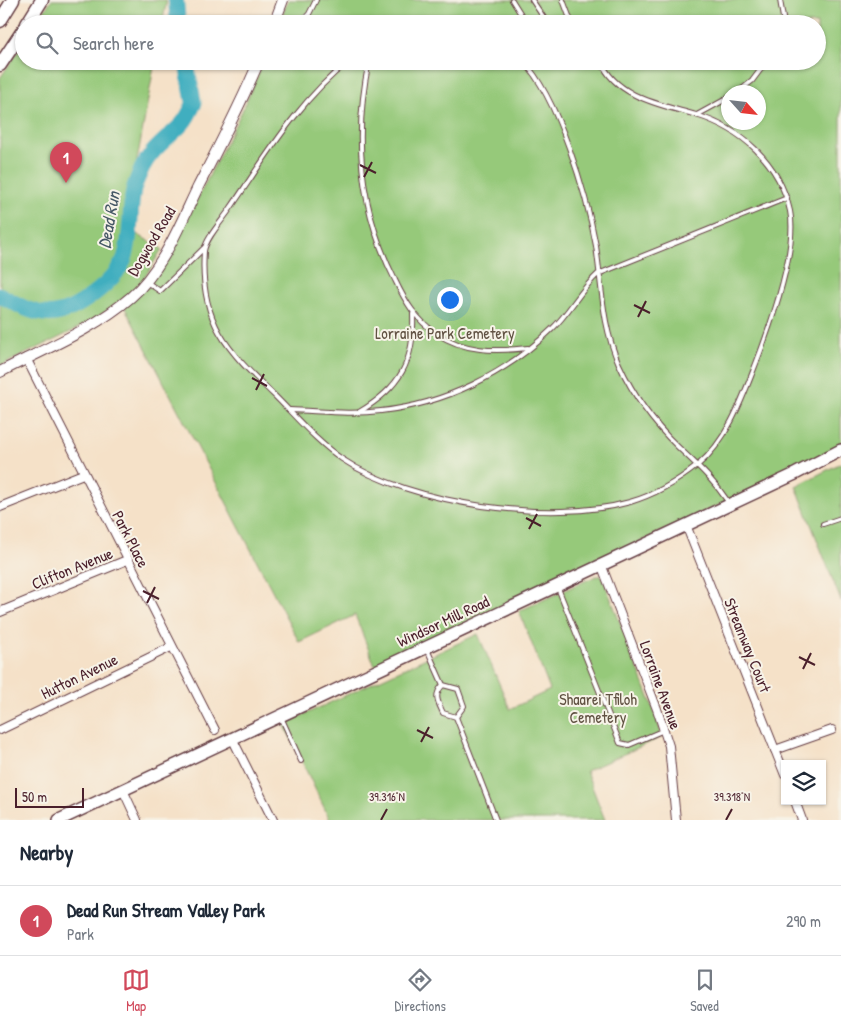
<!DOCTYPE html>
<meta charset="utf-8">
<style>
body{margin:0;font-family:"Patrick Hand",sans-serif;background:#f2f2f3;color:#1f2937}
.controls{position:absolute;right:15px;bottom:15px;display:grid;overflow:hidden;border-radius:0px;box-shadow:0 1px 4px #0004}
.controls button{width:45px;height:45px;display:grid;place-items:center;padding:0;border:0;border-bottom:1px solid #e0e1e3;background:#fff;color:#1f2937;font:25px sans-serif}
.compass{position:absolute;left:721px;top:85px;width:45px;height:45px;border-radius:50%;background:#fff;box-shadow:0 1px 4px #0004;rotate:117deg}
.scale{position:absolute;left:15px;bottom:12px;width:69px;box-sizing:border-box;padding-left:5px;border:2px solid #4a1f2b;border-top:0;font-size:14px;line-height:18px;white-space:nowrap;color:#4a1f2b;-webkit-text-stroke:4px #f7f3e8;paint-order:stroke}
.you{position:absolute;left:449px;top:299px;width:18px;height:18px;margin:-12px;border:4px solid #fff;border-radius:50%;background:#1a73e8;box-shadow:0 0 0 8px #1a73e833}
.badge{display:grid;place-items:center;width:32px;height:32px;border-radius:50%;background:#d1495b;color:#fff;font-size:16px;font-weight:700}
.pin{position:absolute;translate:-50% -41px;filter:drop-shadow(0 1px 2px #0008)}
.pin::after{content:'';position:absolute;top:26px;width:18px;height:15px;background:inherit;clip-path:polygon(0 0,100% 0,50% 100%)}
.list{margin:0;padding:0;list-style:none}
h2{display:flex;justify-content:space-between;align-items:center;height:65px;margin:0;padding:0 20px;font-size:21px}
h2 small{font-size:16px;font-weight:400;color:#747a83}
.list li{display:grid;grid-template-columns:32px 1fr auto;gap:15px;align-items:center;box-sizing:border-box;height:70px;padding:0 20px;border-top:1px solid #e0e1e3}
.list b{display:block;font-size:19px;white-space:nowrap}
.list p{margin:0;font-size:16px;white-space:nowrap;color:#747a83}
.list em{font-size:16px;font-style:normal;color:#747a83}
.icon{flex:none;width:28px;height:28px;fill:none;stroke:currentColor;stroke-width:2;stroke-linecap:round;stroke-linejoin:round}
.map{position:relative;flex:none;width:841px;height:820px;overflow:hidden}
.search{position:absolute;background:#fff;box-shadow:0 1px 4px #0004;left:15px;right:15px;top:15px;height:55px;display:flex;align-items:center;gap:12px;box-sizing:border-box;padding:0 18px;border-radius:28px;color:#747a83;font-size:19px}
.sheet{height:135px;background:#fff}
nav{display:flex;justify-content:space-around;align-items:center;box-sizing:border-box;height:70px;border-top:1px solid #e0e1e3;background:#fff;font-size:14px;color:#747a83}
nav a{display:grid;justify-items:center;gap:2px}
nav .on{color:#d1495b}
.map>svg:first-child{display:block}
.green{fill:#96c97a;stroke:#707452;fill-rule:evenodd}
.lines{fill:none;stroke-linecap:round;stroke-linejoin:round}
.river{stroke:#41aebf;stroke-width:16}
.service-casing{stroke:#643c43;stroke-width:6}
.minor-casing{stroke:#643c43;stroke-width:10}
.tertiary-casing{stroke:#643c43;stroke-width:12}
.secondary-casing{stroke:#643c43;stroke-width:14}
.primary-casing{stroke:#643c43;stroke-width:15}
.service{stroke:#fff;stroke-width:4}
.minor{stroke:#fff;stroke-width:8}
.tertiary{stroke:#fff;stroke-width:10}
.secondary{stroke:#fff;stroke-width:11}
.primary{stroke:#fff;stroke-width:12}
.ticks{fill:none;stroke:#4a1f2b;stroke-width:2}
.labels{text-anchor:middle;stroke-width:4;stroke-linejoin:round;paint-order:stroke}
.street-label{font-size:16px;fill:#4a1f2b;stroke:#f7f3e8}
.park-label{font-size:16px;fill:#615243;stroke:#f7f3e8}
.water-label{font-size:18px;font-style:italic;fill:#465866;stroke:#f7f3e8}
.ticks-label{font-size:12px;text-anchor:middle;fill:#4a1f2b;stroke:#f7f3e8;stroke-width:4;stroke-linejoin:round;paint-order:stroke}
</style>
<div class="map">
<svg width="841" height="820" viewBox="0 0 841 820">
<rect width="100%" height="100%" fill="#f7f3e8"/>
<filter id="ink" filterUnits="userSpaceOnUse"><feTurbulence type="fractalNoise" baseFrequency=".02" numOctaves="2"/><feDisplacementMap in="SourceGraphic" scale="10" xChannelSelector="R" yChannelSelector="G"/><feConvolveMatrix kernelMatrix="1 2 1 2 8 2 1 2 1" color-interpolation-filters="sRGB"/></filter>
<filter id="wash" filterUnits="userSpaceOnUse"><feTurbulence type="fractalNoise" baseFrequency=".0096" numOctaves="4" result="noise"/><feDisplacementMap in="SourceGraphic" scale="20" xChannelSelector="R" yChannelSelector="G"/><feGaussianBlur stdDeviation="1.12" result="paint"/><feColorMatrix in="noise" values="0 0 0 0 0 0 0 0 0 0 0 0 0 0 0 0 0 1.4 0 .05"/><feComposite in="paint" operator="in"/></filter>
<g filter="url(#wash)">
<rect width="100%" height="100%" fill="#f5e1c8"/>
<!-- green -->
<g class="green">
<path d="M 51,0 L 167,0 L 162,24 L 36,24 Z"/>
<path d="M 288,0 L 841,0 L 841,445 L 791,471 L 375,666 L 355,615 L 299,642 L 125,308 L 170,253 L 242,111 L 264,61 L 817,61 L 817,24 L 279,24 ZM 728,92 L 758,92 L 758,122 L 728,122 Z"/>
<path d="M 24,43 L 24,61 L 155,61 L 125,227 L 162,249 C 154,262 147,276 136,287 C 99,323 46,343 0,366 L 0,78 Z"/>
<path d="M 841,463 L 841,601 L 796,486 Z"/>
<path d="M 596,576 L 602,576 L 654,710 L 662,737 L 586,771 L 605,820 L 330,820 L 284,724 L 478,634 L 510,709 L 550,690 L 519,611 Z"/>
</g>
<g class="lines">
<!-- river -->
<g class="river">
<path d="M 176,0 L 178,24"/>
<path d="M 0,295 C 14,303 32,314 49,314 C 75,314 117,280 125,257 C 132,236 129,214 133,193 C 134,184 139,176 142,168 C 151,150 166,140 180,126 C 187,120 190,111 194,104 L 186,61"/>
</g>
</g>
</g>
<g filter="url(#ink)">
<g class="lines">
<defs>
<g id="service">
<path d="M 512,0 L 527,24"/>
<path d="M 532,0 L 548,24"/>
<path d="M 563,0 L 572,24"/>
<path d="M 780,0 L 784,24"/>
<path d="M 299,24 L 309,14 L 316,0"/>
<path d="M 349,61 C 299,100 265,158 230,209 C 222,221 206,238 204,251 C 199,322 227,350 275,396 C 297,418 317,442 342,459 C 410,505 552,524 630,502 C 654,495 678,481 698,465 C 728,440 743,397 757,361 C 771,324 798,249 790,211 C 779,162 742,129 696,115 C 663,105 616,98 601,61"/>
<path d="M 369,61 C 353,137 360,211 395,280 C 405,301 416,320 436,333 C 464,352 495,352 528,348"/>
<path d="M 523,61 C 558,97 587,196 596,246 C 602,286 602,326 619,364 C 633,395 654,424 678,447 C 698,466 713,479 729,503"/>
<path d="M 738,92 L 752,81 L 767,61"/>
<path d="M 697,115 L 728,98"/>
<path d="M 148,283 L 160,291 L 204,248"/>
<path d="M 290,410 C 320,411 350,415 381,411 C 445,404 506,374 552,329 C 570,312 580,290 598,274 L 787,198"/>
<path d="M 359,412 C 400,388 415,361 413,314"/>
<path d="M 823,524 L 841,518"/>
<path d="M 558,588 L 620,743 L 629,745 L 664,730"/>
<path d="M 427,649 L 443,685"/>
<path d="M 443,685 L 458,689 L 464,706 L 456,717 L 443,713 C 438,702 433,695 443,685 Z"/>
<path d="M 281,717 L 301,761"/>
<path d="M 456,717 L 496,820"/>
</g>
<g id="minor">
<path d="M 26,358 L 215,730"/>
<path d="M 0,507 L 83,474"/>
<path d="M 686,525 L 785,775"/>
<path d="M 601,564 L 657,709 L 669,746 L 676,820"/>
<path d="M 0,612 L 127,560"/>
<path d="M 0,730 L 171,647"/>
<path d="M 232,738 L 273,820"/>
<path d="M 775,750 L 832,730"/>
<path d="M 123,790 L 137,820"/>
<path d="M 795,801 L 802,820"/>
</g>
<g id="tertiary">
<path d="M 274,24 L 283,0"/>
<path d="M 0,372 C 44,349 93,330 131,297 C 163,269 180,224 198,187 C 219,146 241,104 259,61"/>
</g>
<path id="secondary" d="M 59,820 L 793,475 L 841,450"/>
<g id="primary">
<path d="M 0,21 L 13,0"/>
<path d="M 27,24 L 42,0"/>
<path d="M 0,65 L 24,29"/>
</g>
</defs>
<!-- service casing -->
<use href="#service" class="service-casing"/>
<!-- minor casing -->
<use href="#minor" class="minor-casing"/>
<!-- tertiary casing -->
<use href="#tertiary" class="tertiary-casing"/>
<!-- secondary casing -->
<use href="#secondary" class="secondary-casing"/>
<!-- primary casing -->
<use href="#primary" class="primary-casing"/>
<!-- service -->
<use href="#service" class="service"/>
<!-- minor -->
<use href="#minor" class="minor"/>
<!-- tertiary -->
<use href="#tertiary" class="tertiary"/>
<!-- secondary -->
<use href="#secondary" class="secondary"/>
<!-- primary -->
<use href="#primary" class="primary"/>
</g>
</g>
<!-- ticks -->
<path class="ticks" d="M 360,165 L 376,173M 364,177 L 372,162M 634,305 L 650,313M 638,317 L 646,301M 252,378 L 267,386M 256,390 L 264,374M 526,518 L 541,526M 529,529 L 537,514M 143,591 L 159,599M 147,603 L 155,587M 799,657 L 815,665M 803,669 L 811,653M 417,730 L 433,738M 421,742 L 429,727M 381,820 L 387,809M 726,820 L 732,809"/>
<g class="labels">
<!-- street labels -->
<g class="street-label">
<text transform="translate(151 241) rotate(-59)" y="6">Dogwood Road</text>
<text transform="translate(131 539) rotate(63)" y="6">Park Place</text>
<text transform="translate(72 568) rotate(-22)" y="6">Clifton Avenue</text>
<text transform="translate(443 621) rotate(-25)" y="6">Windsor Mill Road</text>
<text transform="translate(748 645) rotate(68)" y="6">Streamway Court</text>
<text transform="translate(79 676) rotate(-26)" y="6">Hutton Avenue</text>
<text transform="translate(661 685) rotate(70)" y="6">Lorraine Avenue</text>
</g>
<!-- park labels -->
<g class="park-label">
<text x="445" y="339">Lorraine Park Cemetery</text>
<text x="598" y="705">Shaarei Tfiloh<tspan x="598" dy="18">Cemetery</tspan></text>
</g>
<!-- water labels -->
<g class="water-label">
<text transform="translate(109 220) rotate(-80)" y="6">Dead Run</text>
</g>
</g>
<g class="ticks-label">
<text x="387" y="801">39.316°N</text>
<text x="732" y="801">39.318°N</text>
</g>
</svg>
<div class="controls">
<button><svg class="icon" aria-label="layers" viewBox="0 0 24 24"><path d="M12 4l9 5-9 5-9-5zM3 14l9 5 9-5"/></svg></button>
</div>
<svg class="compass" viewBox="-18 -18 36 36"><path d="M0-13l5 13h-10z" fill="#e53935"/><path d="M0 13l5-13h-10z" fill="#747a83"/></svg>
<div class="scale">50 m</div>
<div class="you"></div>
<div class="pin badge" style="left:66px;top:183px">1</div>
<div class="search"><svg class="icon" aria-label="search" viewBox="0 0 24 24"><circle cx="10" cy="10" r="6"/><path d="M15 15l6 6"/></svg>Search here</div>
</div>
<section class="sheet">
<h2>Nearby<small></small></h2>
<ul class="list">
<li><span class="badge">1</span><div><b>Dead Run Stream Valley Park</b><p>Park</p></div><em>290 m</em></li>
</ul>
</section>
<nav>
<a class="on"><svg class="icon" aria-label="map" viewBox="0 0 24 24"><path d="M3 6l6-2 6 2 6-2v14l-6 2-6-2-6 2zM9 4v14M15 6v14"/></svg>Map</a>
<a><svg class="icon" aria-label="directions" viewBox="0 0 24 24"><path d="M12 3l9 9-9 9-9-9zM9 14v-3h6M13 9l2 2-2 2"/></svg>Directions</a>
<a><svg class="icon" aria-label="saved" viewBox="0 0 24 24"><path d="M7 4h10v16l-5-4-5 4z"/></svg>Saved</a>
</nav>
